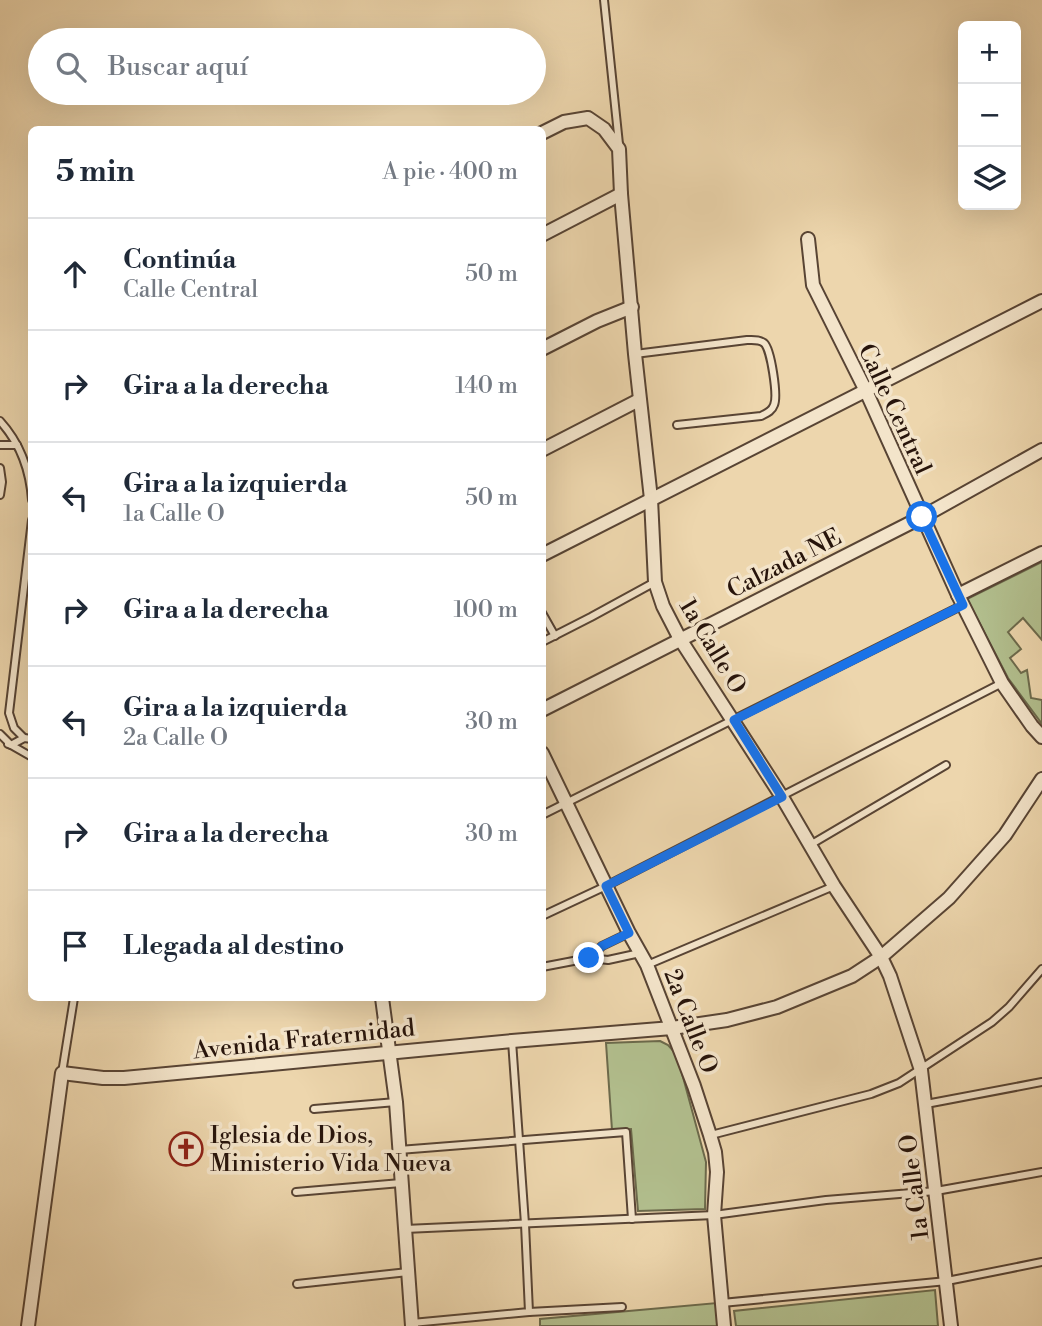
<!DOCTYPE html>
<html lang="es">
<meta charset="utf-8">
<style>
body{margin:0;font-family:"Libre Bodoni",serif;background:#f2f2f3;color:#1f2937}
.controls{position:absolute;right:21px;top:21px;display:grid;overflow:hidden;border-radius:10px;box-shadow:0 7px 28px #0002}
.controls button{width:63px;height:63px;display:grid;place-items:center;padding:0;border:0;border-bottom:2px solid #e0e1e3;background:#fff;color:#1f2937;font:35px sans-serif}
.stop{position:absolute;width:21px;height:21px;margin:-16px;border:5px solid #1a73e8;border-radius:50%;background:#fff}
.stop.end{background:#1a73e8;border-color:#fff;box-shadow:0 2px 7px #0008}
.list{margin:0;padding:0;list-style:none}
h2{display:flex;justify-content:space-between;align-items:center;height:91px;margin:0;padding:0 28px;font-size:30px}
h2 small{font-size:23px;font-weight:400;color:#747a83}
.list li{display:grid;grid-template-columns:46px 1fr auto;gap:21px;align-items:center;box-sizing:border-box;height:112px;padding:0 28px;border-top:2px solid #e0e1e3}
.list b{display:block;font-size:26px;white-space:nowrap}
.list p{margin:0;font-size:23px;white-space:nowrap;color:#747a83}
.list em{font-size:23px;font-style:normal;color:#747a83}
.icon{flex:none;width:38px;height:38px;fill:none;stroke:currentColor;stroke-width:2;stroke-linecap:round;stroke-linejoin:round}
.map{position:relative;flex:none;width:1042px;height:1326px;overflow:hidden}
.search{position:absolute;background:#fff;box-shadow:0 7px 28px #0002;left:28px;top:28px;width:518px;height:77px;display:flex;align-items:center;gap:18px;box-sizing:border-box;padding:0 24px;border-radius:38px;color:#747a83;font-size:26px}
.panel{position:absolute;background:#fff;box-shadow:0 7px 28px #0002;left:28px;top:126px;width:518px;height:875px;border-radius:10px}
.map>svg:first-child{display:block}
.green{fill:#b2bf8e;stroke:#6c6a4c;stroke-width:2}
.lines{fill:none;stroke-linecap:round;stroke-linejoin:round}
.lane-casing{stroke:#584434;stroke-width:10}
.street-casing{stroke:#584434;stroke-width:16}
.lane{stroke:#f3e4ca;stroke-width:6}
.street{stroke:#f3e4ca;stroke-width:12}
.route{stroke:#1a73e8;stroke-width:9}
.labels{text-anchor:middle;stroke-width:7;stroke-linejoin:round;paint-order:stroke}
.street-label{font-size:24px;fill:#27140b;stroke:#f3e4ca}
.poi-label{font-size:24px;fill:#27140b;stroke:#f3e4ca;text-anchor:start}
</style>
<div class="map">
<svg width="1042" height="1326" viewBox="0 0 1042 1326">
<rect width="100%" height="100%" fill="#edd6ad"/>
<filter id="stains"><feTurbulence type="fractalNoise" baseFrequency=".00286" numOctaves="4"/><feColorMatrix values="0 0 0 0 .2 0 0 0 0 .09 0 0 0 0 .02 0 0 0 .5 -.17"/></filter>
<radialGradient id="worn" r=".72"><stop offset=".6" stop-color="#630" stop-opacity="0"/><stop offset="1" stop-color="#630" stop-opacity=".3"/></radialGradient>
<!-- green -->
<g class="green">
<path d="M 1042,562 L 1042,640 L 1023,618 L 1008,632 L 1021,649 L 1010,658 L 1021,673 L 1027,670 L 1031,698 L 1042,700 L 1042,724 L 1008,678 L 967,599 Z"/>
<path d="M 660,1041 L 668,1045 L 677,1055 L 706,1162 L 705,1209 L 638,1211 L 631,1129 L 612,1130 L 606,1043 Z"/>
<path d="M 935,1290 L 938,1326 L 736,1326 L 734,1311 Z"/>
<path d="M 717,1303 L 719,1326 L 540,1326 L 540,1319 Z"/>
</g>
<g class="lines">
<defs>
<g id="lane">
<path d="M 604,0 L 619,144"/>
<path d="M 635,354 L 747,340 C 753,340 759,339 764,343 C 771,349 778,396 774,405 C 772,411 767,413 761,416 L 677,425"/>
<path d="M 0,421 C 20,443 30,471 32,500"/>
<path d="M 0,445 L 17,445"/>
<path d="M 0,468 L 2,482 L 0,495"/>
<path d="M 542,613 L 555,636"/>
<path d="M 542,642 L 591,617 L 655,582"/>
<path d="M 0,734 L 11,745 L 32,757"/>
<path d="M 24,738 L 14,728 L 9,713 L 32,520"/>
<path d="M 8,744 L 11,745 L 24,738 L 32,739"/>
<path d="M 542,815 L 963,605"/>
<path d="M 810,845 L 946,765"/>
<path d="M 542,916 L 606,886 L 1002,683"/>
<path d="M 589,958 L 602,946 L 629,933"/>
<path d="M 647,965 L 834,886"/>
<path d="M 542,967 L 589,958 L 608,960 L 640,953"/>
<path d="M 62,1073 L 74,998"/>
<path d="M 926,1104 L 1042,1082"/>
<path d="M 314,1109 L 396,1102"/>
<path d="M 711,1135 L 871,1094 L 899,1083 L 992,1022 L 1009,1007 L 1042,969"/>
<path d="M 399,1150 L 626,1132 L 632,1219"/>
<path d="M 296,1192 L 401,1183"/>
<path d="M 405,1229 L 714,1215 L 826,1200 L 936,1191 L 1042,1172"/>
<path d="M 297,1284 L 408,1272"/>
<path d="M 722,1303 L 947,1281 L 1042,1262"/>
<path d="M 529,1312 L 622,1307"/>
<path d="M 412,1323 L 529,1312 L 525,1224 L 512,1041"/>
</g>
<g id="street">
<path d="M 542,133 L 564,122 L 588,118 L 604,129 L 619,149 L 621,194 L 635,354 L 651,499 L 655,582 L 663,606 L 680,639 L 782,797 L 834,886 L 881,957 L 890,976 L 921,1070 L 951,1326"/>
<path d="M 542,235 L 621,194"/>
<path d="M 808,239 L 813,285 L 866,391 L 958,595 L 1002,683 L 1032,726 L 1042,737"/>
<path d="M 542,349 L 597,321 L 632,307"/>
<path d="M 542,450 L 639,400"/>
<path d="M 542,555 L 1042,301"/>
<path d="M 958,595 L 1042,553"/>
<path d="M 542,710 L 922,517 L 1042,450"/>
<path d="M 542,753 L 629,933 L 647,965 L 694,1086 L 710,1135 L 715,1152 L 717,1172 L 714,1215 L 724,1326"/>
<path d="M 382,998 L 396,1102 L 412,1326"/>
<path d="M 28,1326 L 62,1073 L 103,1078 L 124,1078 L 512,1041 L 672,1028 L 727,1020 L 777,1007 L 852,976 L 881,957 L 949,898 L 1005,835 L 1042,779"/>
</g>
</defs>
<!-- lane casing -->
<use href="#lane" class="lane-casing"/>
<!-- street casing -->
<use href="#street" class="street-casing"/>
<!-- lane -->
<use href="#lane" class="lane"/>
<!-- street -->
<use href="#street" class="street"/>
</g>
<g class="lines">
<!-- route -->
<path class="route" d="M 589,958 L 602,946 L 629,933 L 606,886 L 782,797 L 734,720 L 963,605 L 922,517"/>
</g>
<!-- icons -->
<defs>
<symbol id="church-ring" viewBox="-11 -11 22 22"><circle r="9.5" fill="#f3e4ca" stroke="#8f2418" stroke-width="1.5"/><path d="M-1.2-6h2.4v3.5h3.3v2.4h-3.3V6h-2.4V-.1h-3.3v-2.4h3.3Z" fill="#8f2418"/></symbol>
</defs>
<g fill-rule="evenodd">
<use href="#church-ring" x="167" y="1130" width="38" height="38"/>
</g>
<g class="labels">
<!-- street labels -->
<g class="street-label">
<text transform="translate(895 409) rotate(65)" y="8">Calle Central</text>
<text transform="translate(784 563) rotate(-27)" y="8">Calzada NE</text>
<text transform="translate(713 646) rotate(59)" y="8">1a Calle O</text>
<text transform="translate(691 1021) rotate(69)" y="8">2a Calle O</text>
<text transform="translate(304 1039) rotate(-6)" y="8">Avenida Fraternidad</text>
<text transform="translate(914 1187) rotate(-97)" y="8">1a Calle O</text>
</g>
<!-- poi labels -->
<g class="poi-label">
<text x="210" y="1143">Iglesia de Dios,<tspan x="210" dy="28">Ministerio Vida Nueva</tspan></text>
</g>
</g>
<rect width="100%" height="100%" filter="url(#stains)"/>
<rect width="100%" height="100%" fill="url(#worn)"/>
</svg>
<div class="controls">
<button>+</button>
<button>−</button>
<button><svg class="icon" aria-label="layers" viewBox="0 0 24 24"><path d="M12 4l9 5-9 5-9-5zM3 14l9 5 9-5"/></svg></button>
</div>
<div class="stop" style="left:922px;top:517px"></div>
<div class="stop end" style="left:589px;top:958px"></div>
<div class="search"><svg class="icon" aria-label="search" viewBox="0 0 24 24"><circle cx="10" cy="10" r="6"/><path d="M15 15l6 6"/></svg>Buscar aquí</div>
<section class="panel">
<h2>5 min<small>A pie · 400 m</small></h2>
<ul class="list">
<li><svg class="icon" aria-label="ahead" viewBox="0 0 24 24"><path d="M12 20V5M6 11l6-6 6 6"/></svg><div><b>Continúa</b><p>Calle Central</p></div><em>50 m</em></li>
<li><svg class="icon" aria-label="right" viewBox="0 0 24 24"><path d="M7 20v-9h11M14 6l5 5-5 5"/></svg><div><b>Gira a la derecha</b></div><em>140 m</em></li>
<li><svg class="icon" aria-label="left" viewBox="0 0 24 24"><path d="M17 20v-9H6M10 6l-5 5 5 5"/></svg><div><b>Gira a la izquierda</b><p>1a Calle O</p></div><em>50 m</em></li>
<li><svg class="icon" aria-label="right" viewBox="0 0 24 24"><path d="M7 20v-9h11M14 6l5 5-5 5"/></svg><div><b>Gira a la derecha</b></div><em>100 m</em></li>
<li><svg class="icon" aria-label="left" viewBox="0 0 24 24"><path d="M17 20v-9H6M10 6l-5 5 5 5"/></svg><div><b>Gira a la izquierda</b><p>2a Calle O</p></div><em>30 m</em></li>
<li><svg class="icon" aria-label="right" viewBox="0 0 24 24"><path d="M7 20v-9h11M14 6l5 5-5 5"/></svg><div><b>Gira a la derecha</b></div><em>30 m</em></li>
<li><svg class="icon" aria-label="arrive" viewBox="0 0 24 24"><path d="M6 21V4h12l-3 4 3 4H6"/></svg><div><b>Llegada al destino</b></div></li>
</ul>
</section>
</div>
